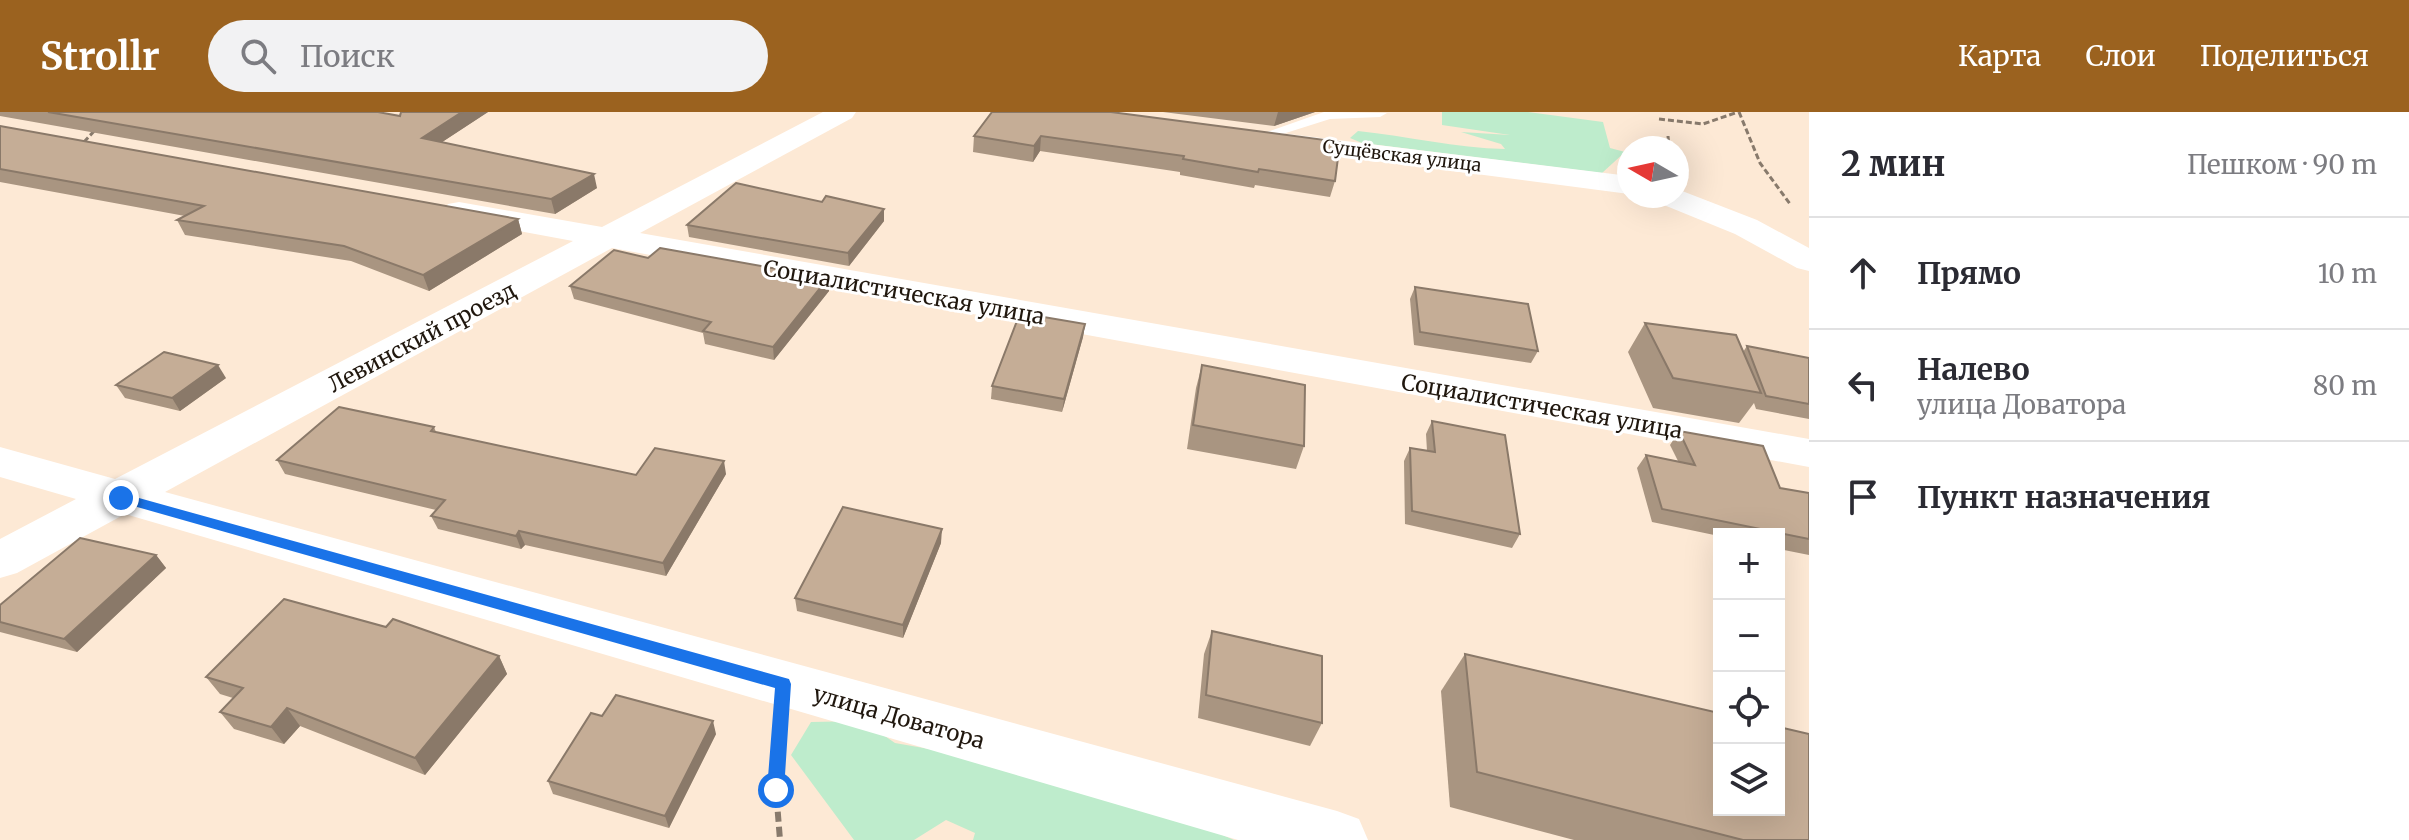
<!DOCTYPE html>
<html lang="ru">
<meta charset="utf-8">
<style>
body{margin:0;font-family:Merriweather,serif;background:#f2f2f3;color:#2b2b33}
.controls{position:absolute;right:24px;bottom:24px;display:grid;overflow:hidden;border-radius:0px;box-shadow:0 8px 32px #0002}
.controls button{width:72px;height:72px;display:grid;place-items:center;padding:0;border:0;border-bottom:2px solid #e1e1e2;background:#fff;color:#2b2b33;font:40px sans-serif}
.compass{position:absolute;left:1617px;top:24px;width:72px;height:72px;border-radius:50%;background:#fff;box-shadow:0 8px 32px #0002;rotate:279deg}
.stop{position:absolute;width:24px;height:24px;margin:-18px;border:6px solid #1a73e8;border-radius:50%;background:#fff}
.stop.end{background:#1a73e8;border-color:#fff;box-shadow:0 2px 8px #0008}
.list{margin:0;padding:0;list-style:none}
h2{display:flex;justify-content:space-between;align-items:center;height:104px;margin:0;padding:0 32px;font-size:34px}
h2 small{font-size:26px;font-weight:400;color:#7c7c81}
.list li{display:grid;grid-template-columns:52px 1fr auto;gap:24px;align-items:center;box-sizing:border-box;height:112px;padding:0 32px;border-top:2px solid #e1e1e2}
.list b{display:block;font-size:30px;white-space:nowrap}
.list p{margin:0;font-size:26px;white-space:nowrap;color:#7c7c81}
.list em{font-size:26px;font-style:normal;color:#7c7c81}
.icon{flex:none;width:44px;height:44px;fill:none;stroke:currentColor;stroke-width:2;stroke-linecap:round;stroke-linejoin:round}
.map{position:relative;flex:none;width:1809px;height:728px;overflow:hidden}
header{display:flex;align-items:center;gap:48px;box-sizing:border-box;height:112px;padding:0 40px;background:#9b621f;color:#fff}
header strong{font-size:38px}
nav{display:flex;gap:44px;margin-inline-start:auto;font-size:28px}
.search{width:560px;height:72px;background:#f2f2f3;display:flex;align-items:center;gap:20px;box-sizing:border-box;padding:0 28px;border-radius:44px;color:#7c7c81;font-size:30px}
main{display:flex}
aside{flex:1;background:#fff}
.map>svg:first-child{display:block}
.green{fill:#beeccc}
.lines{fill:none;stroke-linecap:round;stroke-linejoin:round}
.path-far1{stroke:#887a6c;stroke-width:3;stroke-dasharray:6 3;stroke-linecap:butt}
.path{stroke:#887a6c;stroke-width:6;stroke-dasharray:10 5;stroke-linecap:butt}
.service{fill:#fff;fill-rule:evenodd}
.minor{fill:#fff;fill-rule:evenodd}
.wall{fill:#a99581}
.shaded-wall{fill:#8a7969}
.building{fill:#c5ad96;stroke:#8a7969;stroke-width:2}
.route{fill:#1a73e8}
.labels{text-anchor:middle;stroke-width:6;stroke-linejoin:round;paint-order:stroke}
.far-street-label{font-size:18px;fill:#20170e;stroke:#fff}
.street-label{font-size:22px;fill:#20170e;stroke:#fff}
</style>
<header>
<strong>Strollr</strong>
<div class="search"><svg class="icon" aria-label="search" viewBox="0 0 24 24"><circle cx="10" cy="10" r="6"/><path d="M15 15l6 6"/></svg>Поиск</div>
<nav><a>Карта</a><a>Слои</a><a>Поделиться</a></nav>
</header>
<main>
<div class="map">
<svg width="1809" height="728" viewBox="0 0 1809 728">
<rect width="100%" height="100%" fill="#fde9d5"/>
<!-- green -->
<g class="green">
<path d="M 1442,0 L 1528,0 L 1603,10 L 1610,36 L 1625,40 L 1602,61 L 1362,31 L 1350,26 L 1358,19 C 1407,24 1456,36 1505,37 L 1501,32 L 1461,20 L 1510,23 L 1442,13 Z"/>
<path d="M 863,609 L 895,631 L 1095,666 L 1234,728 L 973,728 L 975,721 L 946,708 L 914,728 L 854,728 L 791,643 L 811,610 Z"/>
</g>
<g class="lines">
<!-- path-far1 -->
<g class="path-far1">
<path d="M 1739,0 L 1760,51 L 1790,92"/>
<path d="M 1659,7 L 1703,12 L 1738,0"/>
<path d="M 1668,24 L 1669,36"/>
<path d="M 84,30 L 96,17"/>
</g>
<!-- path -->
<path class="path" d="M 779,625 L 776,678 L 780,728"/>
<!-- service -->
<path class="service" d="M 1324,0 L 1387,1 L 1380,5 L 1330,7 L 1257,30 L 1250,26 Z"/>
<!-- minor -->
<g class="minor">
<path d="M 823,0 L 856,0 L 852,6 L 640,121 L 1809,327 L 1809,355 L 612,136 L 165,380 L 1337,699 L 1359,707 L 1368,728 L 1238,728 L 125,402 L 17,461 L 0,466 L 0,427 L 76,387 L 0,365 L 0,335 L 115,367 L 573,129 L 448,106 L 443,99 L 448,92 L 459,90 L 602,115 Z"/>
<path d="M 1280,21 L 1629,64 L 1629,82 L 1270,35 L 1266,29 L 1270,23 Z"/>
<path d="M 1677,77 L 1757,108 L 1809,136 L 1809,159 L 1797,156 L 1735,122 L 1659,91 L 1655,84 L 1677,84 Z"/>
</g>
</g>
<!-- wall -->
<g class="wall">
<path d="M 0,0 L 378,0 L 400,4 L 401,0 L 488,0 L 442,30 L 597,76 L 555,102 L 0,4 Z"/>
<path d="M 992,0 L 1335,69 L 1330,85 L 1255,73 L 1254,76 L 1180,63 L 1180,60 L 1040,39 L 1033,50 L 973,40 L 974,24 Z"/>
<path d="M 1163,0 L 1315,0 L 1274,14 Z"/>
<path d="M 0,14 L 518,107 L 522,122 L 429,179 L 351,149 L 185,123 L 177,108 L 185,104 L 0,70 Z"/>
<path d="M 884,109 L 849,154 L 689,125 L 687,113 Z"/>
<path d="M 648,146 L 828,166 L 829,179 L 774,248 L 705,232 L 703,221 L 574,187 L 570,174 Z"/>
<path d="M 1415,175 L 1538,239 L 1531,251 L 1414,233 L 1410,187 Z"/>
<path d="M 1645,211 L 1743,240 L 1747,234 L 1809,246 L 1809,307 L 1756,297 L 1754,291 L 1739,311 L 1653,296 L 1628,240 Z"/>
<path d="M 1085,212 L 1083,225 L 1062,300 L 991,287 L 992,274 Z"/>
<path d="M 1202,253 L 1304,334 L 1296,357 L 1187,337 L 1196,276 Z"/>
<path d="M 226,266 L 180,299 L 125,286 L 116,273 Z"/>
<path d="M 1432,309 L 1520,422 L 1512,436 L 1405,412 L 1404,349 L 1410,336 L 1427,339 L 1426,322 Z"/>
<path d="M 434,315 L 436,320 L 636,363 L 726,362 L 666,464 L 525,433 L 521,437 L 438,417 L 431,404 L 436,398 L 285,362 L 277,348 Z"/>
<path d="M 1679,319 L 1780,376 L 1809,381 L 1809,443 L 1779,437 L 1779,422 L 1719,422 L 1719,424 L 1652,410 L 1637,356 L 1646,343 L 1678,349 L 1670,333 Z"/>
<path d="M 941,431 L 903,526 L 797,499 L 795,486 Z"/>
<path d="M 156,443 L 166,456 L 77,540 L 0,520 L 0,493 Z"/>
<path d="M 386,515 L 499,544 L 507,562 L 425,663 L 300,614 L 284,632 L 234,617 L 220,600 L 233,586 L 220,582 L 206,565 Z"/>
<path d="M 1212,519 L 1322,611 L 1310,634 L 1198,606 L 1204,542 Z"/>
<path d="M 1465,542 L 1809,728 L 1574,728 L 1450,695 L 1441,579 Z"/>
<path d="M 602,604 L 716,622 L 669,716 L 553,682 L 548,669 Z"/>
</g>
<!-- shaded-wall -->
<g class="shaded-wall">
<path d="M 462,0 L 488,0 L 427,40 L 422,26 Z"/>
<path d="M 1278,0 L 1315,0 L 1274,14 Z"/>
<path d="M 1041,24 L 1040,39 L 1033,50 L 1034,34 Z"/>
<path d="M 594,62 L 597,76 L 555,102 L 551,87 Z"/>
<path d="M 884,97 L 884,109 L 849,154 L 848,141 Z"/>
<path d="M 518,107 L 522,122 L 429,179 L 423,163 Z"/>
<path d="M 828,166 L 829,179 L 774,248 L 773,235 Z"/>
<path d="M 1085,212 L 1083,225 L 1062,300 L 1064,287 Z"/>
<path d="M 218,253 L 226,266 L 180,299 L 172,286 Z"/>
<path d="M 724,349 L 726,362 L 666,464 L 663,451 Z"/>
<path d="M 942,417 L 941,431 L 903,526 L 903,513 Z"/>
<path d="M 519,419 L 525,433 L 521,437 L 516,424 Z"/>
<path d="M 156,443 L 166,456 L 77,540 L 64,527 Z"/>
<path d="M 499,544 L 507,562 L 425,663 L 415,646 Z"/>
<path d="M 287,596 L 300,614 L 284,632 L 271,615 Z"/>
<path d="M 713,609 L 716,622 L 669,716 L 665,704 Z"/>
</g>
<!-- building -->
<g class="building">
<path d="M 48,0 L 378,0 L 400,4 L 401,0 L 462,0 L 422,26 L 594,62 L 551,87 Z"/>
<path d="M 992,0 L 1111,0 L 1340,30 L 1335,69 L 1259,57 L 1258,60 L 1183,47 L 1184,44 L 1041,24 L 1034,34 L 974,24 Z"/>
<path d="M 0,14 L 518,107 L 423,163 L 344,134 L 177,108 L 204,94 L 0,57 Z"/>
<path d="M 736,71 L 822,90 L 826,84 L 884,97 L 848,141 L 687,113 Z"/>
<path d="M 660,136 L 828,166 L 773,235 L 703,219 L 711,210 L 570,174 L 614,138 L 648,146 Z"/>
<path d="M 1415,175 L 1528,192 L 1538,239 L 1420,220 Z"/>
<path d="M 1020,201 L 1085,212 L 1064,287 L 992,274 Z"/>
<path d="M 1645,211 L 1736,223 L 1761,281 L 1673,266 Z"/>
<path d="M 1747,234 L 1809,246 L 1809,292 L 1766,284 Z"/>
<path d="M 164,240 L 218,253 L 172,286 L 116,273 Z"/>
<path d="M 1202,253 L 1305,273 L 1304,334 L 1193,313 Z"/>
<path d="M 339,295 L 434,315 L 431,319 L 636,363 L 655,336 L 724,349 L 663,451 L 519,419 L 516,424 L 431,404 L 445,388 L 277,348 Z"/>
<path d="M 1432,309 L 1505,323 L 1520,422 L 1412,399 L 1410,336 L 1435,340 Z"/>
<path d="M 1679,319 L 1763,334 L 1780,376 L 1809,381 L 1809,427 L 1662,397 L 1646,343 L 1695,353 Z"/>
<path d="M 843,395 L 942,417 L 903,513 L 795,486 Z"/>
<path d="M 80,426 L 156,443 L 64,527 L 0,510 L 0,493 Z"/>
<path d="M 284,487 L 386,515 L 393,507 L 499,544 L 415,646 L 287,596 L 271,615 L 220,600 L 243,576 L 206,565 Z"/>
<path d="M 1212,519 L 1322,544 L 1322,611 L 1206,583 Z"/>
<path d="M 1465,542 L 1719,601 L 1719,698 L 1779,698 L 1779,615 L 1809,622 L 1809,728 L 1743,728 L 1477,660 Z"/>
<path d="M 616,583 L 713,609 L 665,704 L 548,669 L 591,601 L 602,604 Z"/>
</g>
<!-- route -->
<path class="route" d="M 121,381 L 789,567 L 791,572 L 784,678 L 782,683 L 776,686 L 770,683 L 767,678 L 775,576 L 116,389 L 115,386 Z"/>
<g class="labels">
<!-- far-street labels -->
<g class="far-street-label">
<text transform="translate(1402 44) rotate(7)" y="6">Сущёвская улица</text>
</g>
<!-- street labels -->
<g class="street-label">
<text transform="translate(904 180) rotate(10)" y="8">Социалистическая улица</text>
<text transform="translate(422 225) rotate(-28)" y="8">Левинский проезд</text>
<text transform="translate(1542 294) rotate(10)" y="8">Социалистическая улица</text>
<text transform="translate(899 605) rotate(16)" y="8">улица Доватора</text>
</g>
</g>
</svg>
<div class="controls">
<button>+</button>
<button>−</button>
<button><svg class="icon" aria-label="locate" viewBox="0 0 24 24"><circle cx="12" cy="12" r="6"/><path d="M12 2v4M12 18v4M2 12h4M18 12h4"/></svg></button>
<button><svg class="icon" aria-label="layers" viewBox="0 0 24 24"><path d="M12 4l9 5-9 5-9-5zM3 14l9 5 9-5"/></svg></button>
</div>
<svg class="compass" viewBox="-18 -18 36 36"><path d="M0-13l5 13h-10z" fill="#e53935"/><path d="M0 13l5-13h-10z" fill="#7c7c81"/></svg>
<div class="stop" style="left:776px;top:678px"></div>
<div class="stop end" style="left:121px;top:386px"></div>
</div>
<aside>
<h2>2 мин<small>Пешком · 90 m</small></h2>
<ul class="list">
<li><svg class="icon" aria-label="ahead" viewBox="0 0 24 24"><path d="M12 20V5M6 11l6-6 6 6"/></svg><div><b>Прямо</b></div><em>10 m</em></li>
<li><svg class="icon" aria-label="left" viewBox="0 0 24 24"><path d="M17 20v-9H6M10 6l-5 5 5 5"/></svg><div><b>Налево</b><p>улица Доватора</p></div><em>80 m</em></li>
<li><svg class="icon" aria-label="arrive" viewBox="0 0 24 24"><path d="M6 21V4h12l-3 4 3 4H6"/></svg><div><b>Пункт назначения</b></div></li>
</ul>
</aside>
</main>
